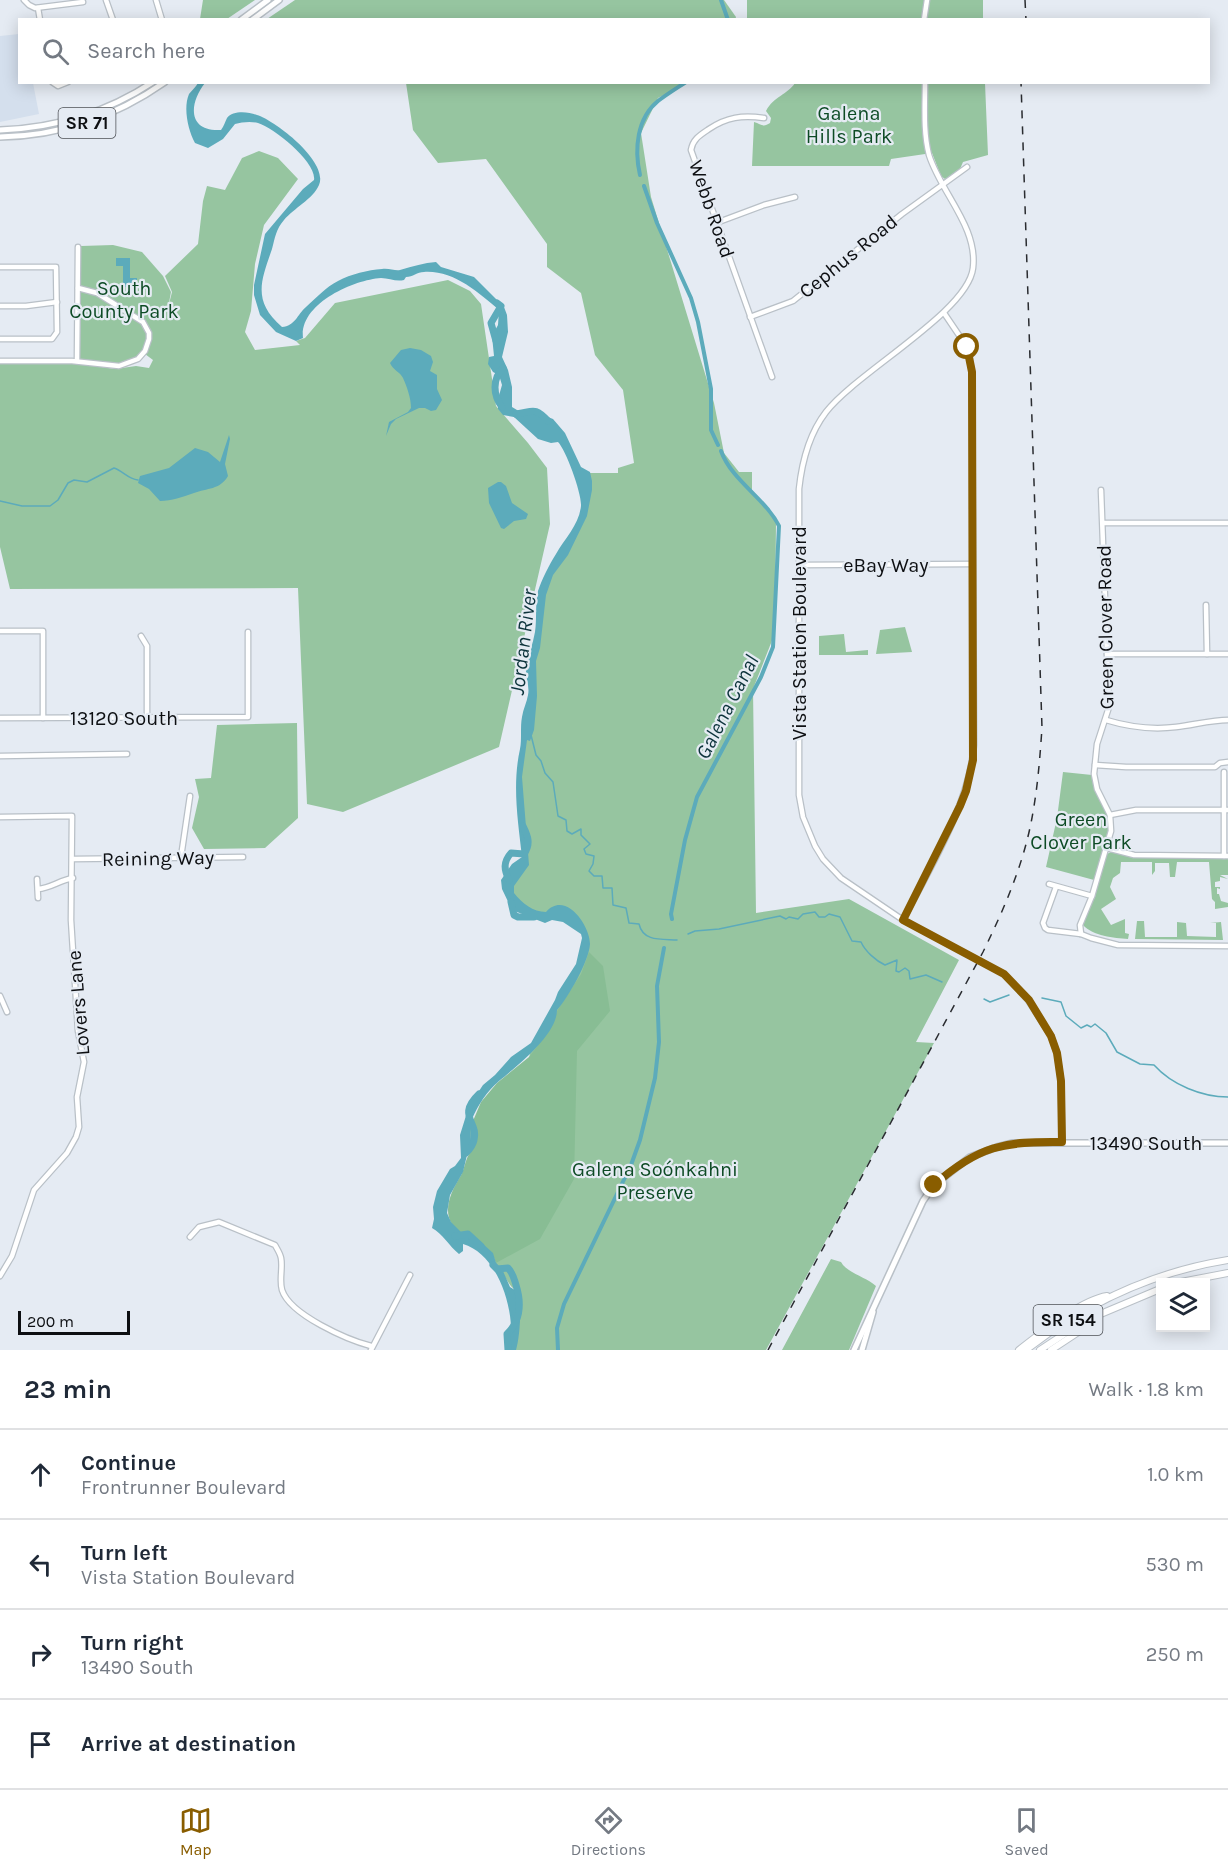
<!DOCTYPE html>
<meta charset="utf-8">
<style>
body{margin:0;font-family:Karla,sans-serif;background:#f6f6f7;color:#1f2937}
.controls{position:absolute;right:18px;bottom:18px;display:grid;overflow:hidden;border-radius:0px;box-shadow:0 3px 15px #0003}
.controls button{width:54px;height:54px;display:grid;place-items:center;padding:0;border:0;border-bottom:2px solid #e0e1e3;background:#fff;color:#1f2937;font:30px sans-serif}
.scale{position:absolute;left:18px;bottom:15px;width:112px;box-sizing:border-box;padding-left:6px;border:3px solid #0d0f12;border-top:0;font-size:16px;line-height:21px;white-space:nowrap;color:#0d0f12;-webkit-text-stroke:4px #e5ebf3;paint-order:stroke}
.stop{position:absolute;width:18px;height:18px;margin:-14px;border:4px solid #895d00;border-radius:50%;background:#fff}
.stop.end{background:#895d00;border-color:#fff;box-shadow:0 2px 6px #0008}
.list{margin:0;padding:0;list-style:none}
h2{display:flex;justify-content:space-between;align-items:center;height:78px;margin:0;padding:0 24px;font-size:26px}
h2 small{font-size:20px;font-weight:400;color:#747a83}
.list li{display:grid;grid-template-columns:39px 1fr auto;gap:18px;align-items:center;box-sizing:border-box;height:90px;padding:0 24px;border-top:2px solid #e0e1e3}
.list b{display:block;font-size:22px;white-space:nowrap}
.list p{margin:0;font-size:20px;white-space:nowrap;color:#747a83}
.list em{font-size:20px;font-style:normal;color:#747a83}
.icon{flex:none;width:33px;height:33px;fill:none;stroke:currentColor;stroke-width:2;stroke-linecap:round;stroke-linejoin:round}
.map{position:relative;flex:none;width:1228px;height:1350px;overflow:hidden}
.search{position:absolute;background:#fff;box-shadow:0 3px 15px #0003;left:18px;right:18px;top:18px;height:66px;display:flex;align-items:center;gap:15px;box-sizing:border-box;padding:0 21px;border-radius:0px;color:#747a83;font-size:22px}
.sheet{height:438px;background:#fff}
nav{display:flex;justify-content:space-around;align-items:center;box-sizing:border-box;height:84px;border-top:2px solid #e0e1e3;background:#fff;font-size:16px;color:#747a83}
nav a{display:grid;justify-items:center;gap:3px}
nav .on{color:#895d00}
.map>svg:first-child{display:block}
.built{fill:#d4dfed}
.green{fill:#96c5a0}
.forest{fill:#88bd94}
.water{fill:#5cabbb}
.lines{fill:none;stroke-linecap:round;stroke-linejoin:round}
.stream{stroke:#5cabbb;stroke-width:1.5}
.canal{stroke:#5cabbb;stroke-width:4}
.river{stroke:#5cabbb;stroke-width:7}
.minor-casing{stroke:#b9c0c7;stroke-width:7}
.major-casing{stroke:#b9c0c7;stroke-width:8}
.highway-casing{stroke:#b9c0c7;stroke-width:8}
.minor{stroke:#fff;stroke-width:4.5}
.major{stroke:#fff;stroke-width:5}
.highway{stroke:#fff;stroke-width:6}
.rail{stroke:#2a2c30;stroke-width:1.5;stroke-dasharray:8 8;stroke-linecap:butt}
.route{stroke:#895d00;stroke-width:8}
.labels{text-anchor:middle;stroke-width:4.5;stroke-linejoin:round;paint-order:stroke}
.shield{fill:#e5ebf3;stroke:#4e5156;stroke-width:1.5}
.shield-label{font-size:18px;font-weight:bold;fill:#0d0f12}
.park-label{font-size:20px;fill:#0d4b25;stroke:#e5ebf3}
.street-label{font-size:20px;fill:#0d0f12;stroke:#e5ebf3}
.water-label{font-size:21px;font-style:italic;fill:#0c333b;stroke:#e5ebf3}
</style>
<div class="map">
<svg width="1228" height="1350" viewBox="0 0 1228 1350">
<rect width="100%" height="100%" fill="#e5ebf3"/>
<!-- built -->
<path class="built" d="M 19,34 L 20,82 L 33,83 L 39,114 L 0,122 L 0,36 Z"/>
<!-- green -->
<g class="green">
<path d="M 203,0 L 255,0 L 227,19 L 200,19 Z"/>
<path d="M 295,0 L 724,0 L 736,17 L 735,20 L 267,19 Z"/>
<path d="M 747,0 L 983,0 L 983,19 L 747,20 Z"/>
<path d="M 406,83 L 688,83 L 658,98 L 641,133 L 651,197 L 714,403 L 724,453 L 739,472 L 752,472 L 752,490 L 776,522 L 775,633 L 753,689 L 756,913 L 849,899 L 959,960 L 916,1042 L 934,1043 L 766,1350 L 513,1350 L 514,1289 C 509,1286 502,1270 495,1263 L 530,1053 L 587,953 L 581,923 L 538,915 L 513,898 L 511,885 L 529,848 L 524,830 L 520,780 L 543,604 L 551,571 L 587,506 L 589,473 L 618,473 L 618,468 L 634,463 L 623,390 L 595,355 L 581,293 L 547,267 L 547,244 L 486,159 L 438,163 L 413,130 Z"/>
<path d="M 795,83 L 985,83 L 988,155 L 963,162 L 960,169 L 945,179 L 941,176 L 932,153 L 891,159 L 889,166 L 752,166 L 754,122 C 761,124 763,128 770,123 L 771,118 L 766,111 C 774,96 787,95 795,83 Z"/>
<path d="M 259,151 L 278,158 L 298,179 L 264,225 L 255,264 L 251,311 L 245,332 L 255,350 L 300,345 L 296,341 L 305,338 L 335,303 L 448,280 L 470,291 L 481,304 L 496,406 L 528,443 L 547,468 L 550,524 L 499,747 L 343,812 L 307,804 L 298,588 L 10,589 L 0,547 L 0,364 L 75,363 L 115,369 L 136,366 L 149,368 L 153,360 L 145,354 L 118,364 L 80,359 L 81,246 L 113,245 L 142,252 L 163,276 L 171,292 L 168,308 L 172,292 L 165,276 L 198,244 L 203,201 L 207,186 L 225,190 L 242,158 Z"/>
<path d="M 905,627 L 912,652 L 876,654 L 880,630 Z"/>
<path d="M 844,634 L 846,652 L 868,650 L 868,655 L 819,655 L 819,636 Z"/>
<path d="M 297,723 L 298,818 L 265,848 L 204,849 L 192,828 L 199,797 L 195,779 L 211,778 L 217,725 Z"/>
<path d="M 1063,772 L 1092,775 C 1092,791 1103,800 1107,815 C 1113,835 1100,861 1094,880 L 1046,867 L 1057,818 Z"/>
<path d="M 1111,852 L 1134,858 L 1228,858 L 1228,875 L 1220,875 L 1228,879 L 1220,877 L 1220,881 L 1215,882 L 1215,887 L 1220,887 L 1220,889 L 1217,888 L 1217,894 L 1219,894 L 1221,901 L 1228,903 L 1228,907 L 1215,909 L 1215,902 L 1212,899 L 1209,862 L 1177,862 L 1175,877 L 1170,877 L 1169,863 L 1155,863 L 1155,871 L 1152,875 L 1152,862 L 1121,862 L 1120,873 L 1113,878 L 1110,887 L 1116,899 L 1101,909 L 1111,925 L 1125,919 L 1125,933 L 1129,934 L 1128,939 C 1114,938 1093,936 1083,925 L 1107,854 Z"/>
<path d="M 1137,921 L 1144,921 L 1145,937 L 1177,937 L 1177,922 L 1186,923 L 1187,936 L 1216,937 L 1216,923 L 1210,923 L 1221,922 L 1223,940 L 1135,939 Z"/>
<path d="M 831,1259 L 841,1262 C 847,1273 866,1277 876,1286 L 849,1350 L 782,1350 Z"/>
</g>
<!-- forest -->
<path class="forest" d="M 589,952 L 603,966 L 610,1011 L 577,1051 L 574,1179 L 540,1239 L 496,1263 C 491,1247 480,1244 466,1236 C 439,1222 447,1198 460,1177 C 465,1169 465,1158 471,1152 L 470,1128 L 481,1102 L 497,1083 L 529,1057 L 539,1044 L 554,1021 L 557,1011 L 581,974 Z"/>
<!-- water -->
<g class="water">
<path d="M 198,83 L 205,83 C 189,103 187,132 221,130 C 224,126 225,122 227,118 C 233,110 249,112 257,115 C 276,121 329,162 319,185 C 313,199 294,208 284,220 C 276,229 275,238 272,249 C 261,281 252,301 282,327 C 295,326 297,315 306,307 C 316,298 326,287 338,281 C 351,274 368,270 382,269 C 389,268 395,271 400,270 C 413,266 424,263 436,262 L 441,267 L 474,277 L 504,307 L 507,315 L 508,332 L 502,357 L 508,370 L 512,387 L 512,407 L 522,413 L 535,412 L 553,419 L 565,433 L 581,467 L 590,472 L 592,481 L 592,490 L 587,516 L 568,555 L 553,575 L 546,595 L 540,648 L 536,661 L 537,696 L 534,730 L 530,741 L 527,740 L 522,777 L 529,865 L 514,886 L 514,893 C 522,903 533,912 546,912 C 565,890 590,925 590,944 C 589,961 568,998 557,1010 C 557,1035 516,1067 499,1081 C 487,1091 478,1105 472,1119 C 469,1130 472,1141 471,1152 L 467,1155 L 463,1172 L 450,1195 L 447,1213 L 451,1222 L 464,1235 L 482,1243 L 493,1253 L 496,1263 L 503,1271 L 510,1287 L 518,1292 C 522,1305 520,1337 516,1350 L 506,1350 C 506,1341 511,1335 511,1327 C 510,1297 494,1253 463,1244 L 463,1251 L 459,1254 C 449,1246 443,1234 432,1228 L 434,1219 L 433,1207 L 437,1191 L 450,1169 L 455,1166 L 461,1158 L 460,1135 L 469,1106 L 483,1085 L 495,1075 L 511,1057 L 531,1043 L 555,1000 L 558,992 L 576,964 L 582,938 L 581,934 L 563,922 L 552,920 L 545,923 L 512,910 L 502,889 L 501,880 L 512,864 L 522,857 C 518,821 512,785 520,749 C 522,739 520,727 522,717 C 523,709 527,702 528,695 C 530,686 525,677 526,668 C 528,656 533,644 535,632 C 537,619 535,604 538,591 C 542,579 549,565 556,554 C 565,538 579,525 581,506 C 582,494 566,450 558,442 L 551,443 L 538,439 L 514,417 L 503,415 L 498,409 L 498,399 L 502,385 L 499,375 L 493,372 L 488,364 L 489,357 L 494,356 L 492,336 L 498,325 L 499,310 C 478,292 453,270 424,272 C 417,272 413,277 406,277 L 404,280 C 396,282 389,278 381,278 C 353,280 299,304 303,338 L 296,341 L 276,332 L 260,315 L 254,295 L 254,285 L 265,234 L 303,189 L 314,180 C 317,162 274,128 258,123 C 251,121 242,122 235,124 L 223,139 L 208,148 L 195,143 C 188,130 183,108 189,94 C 192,90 196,87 198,83 Z"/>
<path d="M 116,258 L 130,258 L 130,278 L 137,278 L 137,287 L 123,287 L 123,266 L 116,266 Z"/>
<path d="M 410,348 L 421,350 L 431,356 L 433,362 L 430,371 L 437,375 L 437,389 L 442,400 L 436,410 L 431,411 L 425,408 L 419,408 L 396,419 L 391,424 L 386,436 L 389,422 L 408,412 L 411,408 C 411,398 407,387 403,378 C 400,372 393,370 390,363 L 401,350 Z"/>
<path d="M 229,435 L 230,439 L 225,464 L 228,476 C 220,490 207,488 194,493 C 182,497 172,501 160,501 L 149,489 L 138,483 L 140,476 L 169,468 L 195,448 L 208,452 L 220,462 Z"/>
<path d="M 498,482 L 501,482 L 506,486 L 512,503 L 528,514 L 526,519 L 514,521 L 504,529 L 501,528 L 489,503 L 488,488 Z"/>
</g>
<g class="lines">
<!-- stream -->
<g class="stream">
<path d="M 0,501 L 22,506 L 50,506 L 58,500 L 68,483 L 74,480 L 87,482 L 114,468 C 123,471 128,479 138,480"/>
<path d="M 531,735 L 536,755 L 541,761 L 545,773 L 553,782 L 558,816 L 566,820 L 567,831 L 572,834 L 581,829 L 581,835 L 590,844 L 584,849 L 586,854 L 594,856 L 593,864 L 589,871 L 594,876 L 602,876 L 603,888 L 612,888 L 613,905 L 626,908 L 629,923 L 639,924 C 643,942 662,939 677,940"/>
<path d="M 688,934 L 695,931 L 719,929 L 780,916 L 786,919 L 789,917 L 798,919 L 803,914 L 815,912 L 819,917 L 825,917 L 829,914 L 840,917 L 852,941 L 861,942 C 865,951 876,961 885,965 L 897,960 L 896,971 L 899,972 L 905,968 L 909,971 L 910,979 L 926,975 L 942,982"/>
<path d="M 1042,998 L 1061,1002 L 1066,1016 L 1081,1028 L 1087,1025 L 1091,1027 L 1095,1024 L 1106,1033 L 1117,1052 L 1140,1064 L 1154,1065 C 1172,1085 1202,1097 1228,1097"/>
<path d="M 984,999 L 990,1002 L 1009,995"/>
</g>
<!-- canal -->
<g class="canal">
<path d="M 721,0 L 728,20"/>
<path d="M 640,175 C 634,149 637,118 658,101 C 667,94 677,88 686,82"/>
<path d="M 644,186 L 657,223 L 691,298 L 698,322 L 711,389 L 711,430 L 718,445"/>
<path d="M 672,919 L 671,914 L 685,840 L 697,797 L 761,677 L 773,647 L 779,526 C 765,498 732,481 721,451"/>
<path d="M 558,1350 L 557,1328 L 564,1304 L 631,1165 L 640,1140 L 655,1078 L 659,1042 L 657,986 L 664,948"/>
</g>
<!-- river -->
<g class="river">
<path d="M 496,341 L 491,323 L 501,306 L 497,303"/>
<path d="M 502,407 C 493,395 492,379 503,368"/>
<path d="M 516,414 C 533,412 534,406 548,421"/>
<path d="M 509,880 C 504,870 503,862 511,853 L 524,854 C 531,844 528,836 523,826"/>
<path d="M 511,902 L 514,915 L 518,917 L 534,917"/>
<path d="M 466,1153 C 469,1150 473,1145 474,1140 C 479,1122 456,1116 479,1094"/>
<path d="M 455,1236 L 468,1234 L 481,1246"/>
<path d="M 493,1265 L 497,1269 L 508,1268 C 513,1273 514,1279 516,1285 C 522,1304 521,1320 507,1334 L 508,1350"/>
</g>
<defs>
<g id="minor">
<path d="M 24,0 L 29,5 L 35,8 L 83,2"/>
<path d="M 106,0 L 113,20"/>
<path d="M 156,0 L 162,20"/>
<path d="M 38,8 L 40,20"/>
<path d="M 924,20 L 927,0"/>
<path d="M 52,82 L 58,86 L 68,82"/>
<path d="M 925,82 C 925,106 923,132 929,155 C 941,193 978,227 973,268 C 968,312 857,372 826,412 C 809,434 802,461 799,489 L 799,795 L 803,817 L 815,846 L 823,859 L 841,878 L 903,920 L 1004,974 L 1028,1000 L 1051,1036 L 1057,1053 L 1061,1081 L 1062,1142"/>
<path d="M 764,118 C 742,115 727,117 709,129 C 700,135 693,139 691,150 L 772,377"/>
<path d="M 716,223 L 764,205 L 795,197"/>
<path d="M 0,267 L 56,267 L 57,332 L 52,339 L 0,339"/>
<path d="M 0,306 L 26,306 L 57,302"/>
<path d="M 750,317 L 793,301 L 902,214 L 967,167"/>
<path d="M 0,361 L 72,361 L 119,366 L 138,359 L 145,351 L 149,339 L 149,333 L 143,322 L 97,293 L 78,288"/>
<path d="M 77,361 L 78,247"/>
<path d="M 1103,523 L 1228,523"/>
<path d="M 799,565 L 972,564"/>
<path d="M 1206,605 L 1207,654"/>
<path d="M 0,631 L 43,631 L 43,718"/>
<path d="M 141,636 L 147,646 L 147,717"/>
<path d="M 1107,654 L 1228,654"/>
<path d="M 0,718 L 248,717 L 248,632"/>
<path d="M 1106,720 C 1129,727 1152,730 1176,727 C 1194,725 1211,720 1228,720"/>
<path d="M 0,756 L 127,754"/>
<path d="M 1095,765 L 1126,767 L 1215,767 L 1220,763 L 1228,762"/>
<path d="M 1110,815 L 1136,810 L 1228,810"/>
<path d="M 0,817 L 72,816 L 71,920 L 78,1031 L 84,1062 L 77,1097 L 79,1127 L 76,1137 L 67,1153 L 34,1190 L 12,1256 L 0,1276"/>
<path d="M 1107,848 L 1134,855 L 1228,856"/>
<path d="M 1224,856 L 1224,772"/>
<path d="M 181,857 L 190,796"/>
<path d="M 73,859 L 243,857"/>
<path d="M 37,879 L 38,898"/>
<path d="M 1049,884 L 1092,896"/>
<path d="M 1056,887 L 1043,923 L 1045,928 L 1048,930 L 1081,934 L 1091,938 L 1118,945 L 1228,946"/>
<path d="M 38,889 C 51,888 60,880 73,878"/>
<path d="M 903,920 C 931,866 969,805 974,745 L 972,372 L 967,347 L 944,313"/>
<path d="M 1081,934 L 1080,925 L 1092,896 L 1111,831 L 1110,815 L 1097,789 L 1094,774 L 1097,744 L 1109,707 L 1101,490"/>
<path d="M 0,996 L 7,1012"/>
<path d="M 190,1237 L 199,1227 L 219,1222 L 275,1245 C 277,1249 280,1253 281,1258 C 283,1268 279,1280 282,1290 C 290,1315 348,1340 371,1346"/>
<path d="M 371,1350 L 410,1275"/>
</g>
<g id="major">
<path d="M 241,20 L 268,0"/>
<path d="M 252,20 L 279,0"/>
<path d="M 0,130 C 56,128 106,113 153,82"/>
<path d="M 0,137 C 60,136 115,117 165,82"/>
<path d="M 854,1350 L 923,1201 L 934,1185 L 970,1157 L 997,1147 L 1013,1143 L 1228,1143"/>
<path d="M 862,1350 L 873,1312"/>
</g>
<g id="highway">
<path d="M 1181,1282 L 1228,1273"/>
<path d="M 1019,1350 C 1041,1333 1081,1300 1107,1296"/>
<path d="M 1026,1350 C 1086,1303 1153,1272 1228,1260"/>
<path d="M 1040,1350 L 1084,1321 L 1160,1289"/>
<path d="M 1051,1350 L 1092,1323 L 1094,1317"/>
</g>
</defs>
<!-- minor casing -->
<use href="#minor" class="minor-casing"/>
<!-- major casing -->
<use href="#major" class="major-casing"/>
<!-- highway casing -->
<use href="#highway" class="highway-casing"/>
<!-- minor -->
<use href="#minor" class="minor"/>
<!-- major -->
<use href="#major" class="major"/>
<!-- highway -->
<use href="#highway" class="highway"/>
<!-- rail -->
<g class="rail">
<path d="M 1025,0 L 1026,20"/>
<path d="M 768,1350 L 983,952 C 1005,907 1025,861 1033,812 C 1038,784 1040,756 1042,728 L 1021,82"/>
</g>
</g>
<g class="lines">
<!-- route -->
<path class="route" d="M 934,1185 C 978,1146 1004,1141 1062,1142 L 1061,1081 L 1057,1053 L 1051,1036 L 1029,1000 L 1004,974 L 903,920 L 960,806 L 966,791 L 973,760 L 972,372 L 967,347"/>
</g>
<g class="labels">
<!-- shield labels -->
<g class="shield">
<rect x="58.5" y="108" width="57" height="30" rx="4.5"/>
<rect x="1033.5" y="1305" width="69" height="30" rx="4.5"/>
</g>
<g class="shield-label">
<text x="87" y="129">SR 71</text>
<text x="1068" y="1326">SR 154</text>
</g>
<!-- park labels -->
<g class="park-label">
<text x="849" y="120">Galena<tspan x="849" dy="23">Hills Park</tspan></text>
<text x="124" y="295">South<tspan x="124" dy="23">County Park</tspan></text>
<text x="1081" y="826">Green<tspan x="1081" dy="23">Clover Park</tspan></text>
<text x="655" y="1176">Galena Soónkahni<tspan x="655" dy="23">Preserve</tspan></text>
</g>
<!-- street labels -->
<g class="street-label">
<text transform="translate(712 209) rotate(71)" y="7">Webb Road</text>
<text transform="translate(848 256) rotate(-39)" y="7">Cephus Road</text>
<text x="886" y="572">eBay Way</text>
<text transform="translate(1105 627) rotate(-91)" y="7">Green Clover Road</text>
<text transform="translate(799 633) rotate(-90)" y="7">Vista Station Boulevard</text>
<text x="124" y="725">13120 South</text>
<text transform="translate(158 858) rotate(-1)" y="7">Reining Way</text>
<text transform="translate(78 1003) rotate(-95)" y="7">Lovers Lane</text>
<text x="1146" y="1150">13490 South</text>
</g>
<!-- water labels -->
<g class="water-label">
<text transform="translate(523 642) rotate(-83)" y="7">Jordan River</text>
<text transform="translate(727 707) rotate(-63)" y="7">Galena Canal</text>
</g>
</g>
</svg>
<div class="controls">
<button><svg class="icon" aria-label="layers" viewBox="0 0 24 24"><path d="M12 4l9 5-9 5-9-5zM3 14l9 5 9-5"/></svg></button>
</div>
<div class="scale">200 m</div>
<div class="stop" style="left:967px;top:347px"></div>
<div class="stop end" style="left:934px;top:1185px"></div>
<div class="search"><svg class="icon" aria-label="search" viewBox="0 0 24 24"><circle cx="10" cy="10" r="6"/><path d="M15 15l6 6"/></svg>Search here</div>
</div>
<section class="sheet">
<h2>23 min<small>Walk · 1.8 km</small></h2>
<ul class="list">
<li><svg class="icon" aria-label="ahead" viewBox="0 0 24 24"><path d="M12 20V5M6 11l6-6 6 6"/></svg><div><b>Continue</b><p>Frontrunner Boulevard</p></div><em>1.0 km</em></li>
<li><svg class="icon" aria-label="left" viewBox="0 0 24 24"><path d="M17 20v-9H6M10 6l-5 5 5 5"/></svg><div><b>Turn left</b><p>Vista Station Boulevard</p></div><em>530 m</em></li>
<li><svg class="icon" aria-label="right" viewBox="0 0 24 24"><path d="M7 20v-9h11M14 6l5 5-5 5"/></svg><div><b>Turn right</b><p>13490 South</p></div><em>250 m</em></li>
<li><svg class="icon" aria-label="arrive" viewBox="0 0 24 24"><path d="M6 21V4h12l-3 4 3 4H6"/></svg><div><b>Arrive at destination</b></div></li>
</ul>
</section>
<nav>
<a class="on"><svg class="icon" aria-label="map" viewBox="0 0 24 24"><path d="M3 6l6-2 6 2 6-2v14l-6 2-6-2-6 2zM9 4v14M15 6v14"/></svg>Map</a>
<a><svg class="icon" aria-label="directions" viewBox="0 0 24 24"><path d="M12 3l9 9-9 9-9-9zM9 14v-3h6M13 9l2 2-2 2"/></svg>Directions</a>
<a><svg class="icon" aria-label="saved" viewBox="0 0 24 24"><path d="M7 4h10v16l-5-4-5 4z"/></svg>Saved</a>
</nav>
